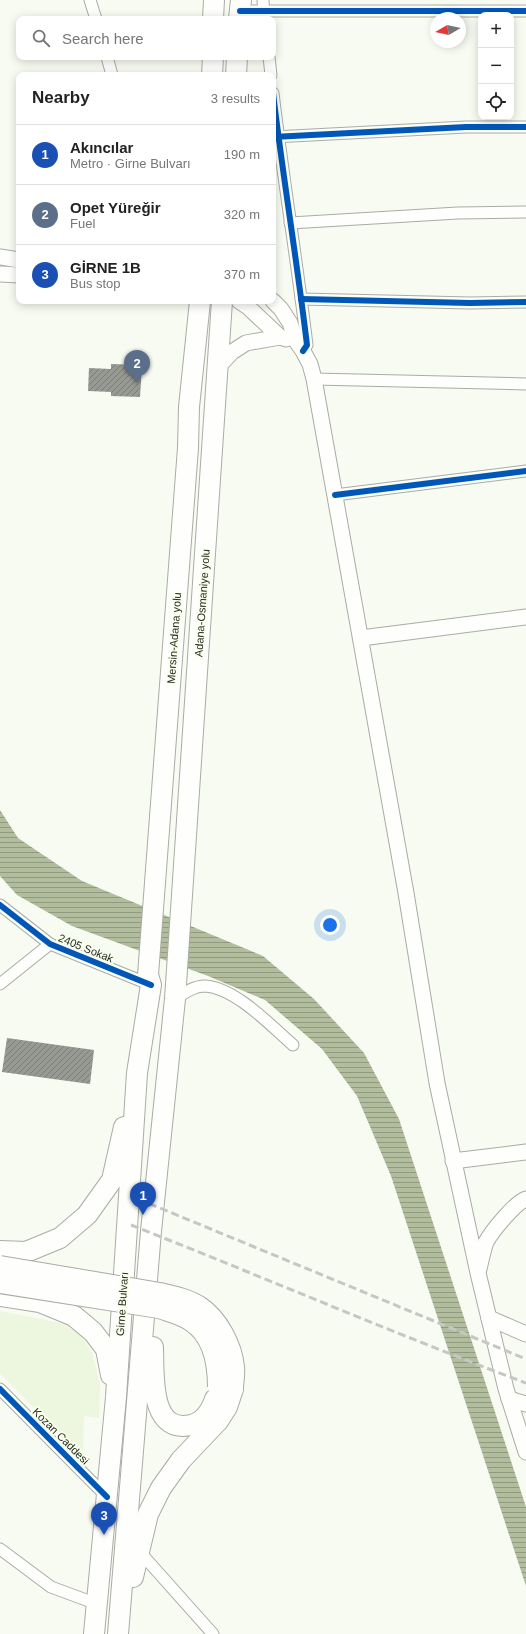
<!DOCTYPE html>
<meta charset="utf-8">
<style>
body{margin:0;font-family:Arial,sans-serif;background:#f6f6f6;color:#222}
.controls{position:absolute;right:12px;top:12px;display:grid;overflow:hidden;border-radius:8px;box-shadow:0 2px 10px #0003}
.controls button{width:36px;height:36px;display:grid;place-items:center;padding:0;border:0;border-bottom:1px solid #e0e0e0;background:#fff;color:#222;font:20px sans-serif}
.compass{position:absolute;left:430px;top:12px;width:36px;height:36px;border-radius:50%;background:#fff;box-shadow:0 2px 10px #0003;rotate:261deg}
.you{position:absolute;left:330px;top:925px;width:14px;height:14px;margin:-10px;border:3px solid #fff;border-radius:50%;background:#1a73e8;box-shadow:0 0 0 6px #1a73e833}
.badge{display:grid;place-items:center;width:26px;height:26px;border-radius:50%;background:#70746c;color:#fff;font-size:13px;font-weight:700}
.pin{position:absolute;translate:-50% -33px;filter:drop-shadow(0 1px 2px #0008)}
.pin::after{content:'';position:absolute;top:21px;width:14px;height:12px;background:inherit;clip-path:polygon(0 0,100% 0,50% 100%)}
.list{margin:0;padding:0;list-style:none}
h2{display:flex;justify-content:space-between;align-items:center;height:52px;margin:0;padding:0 16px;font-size:17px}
h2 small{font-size:13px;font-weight:400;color:#767676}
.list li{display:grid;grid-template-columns:26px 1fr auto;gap:12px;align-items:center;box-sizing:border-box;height:60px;padding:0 16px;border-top:1px solid #e0e0e0}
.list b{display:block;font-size:15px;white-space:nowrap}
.list p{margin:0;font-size:13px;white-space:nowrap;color:#767676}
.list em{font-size:13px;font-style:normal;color:#767676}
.icon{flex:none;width:22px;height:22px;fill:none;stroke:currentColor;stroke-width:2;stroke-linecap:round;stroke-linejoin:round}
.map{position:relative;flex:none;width:526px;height:1634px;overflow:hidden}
.search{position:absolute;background:#fff;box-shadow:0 2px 10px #0003;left:16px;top:16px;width:260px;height:44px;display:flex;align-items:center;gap:10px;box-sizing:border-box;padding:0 14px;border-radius:8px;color:#767676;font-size:15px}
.panel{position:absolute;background:#fff;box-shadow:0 2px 10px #0003;left:16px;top:72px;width:260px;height:232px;border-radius:8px}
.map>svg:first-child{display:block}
.green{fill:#edf6de}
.water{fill:url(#water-rules)}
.building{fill:url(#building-hatch)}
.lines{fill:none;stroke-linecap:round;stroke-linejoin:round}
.street-casing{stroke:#a9aca5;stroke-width:13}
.secondary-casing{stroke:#a9aca5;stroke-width:17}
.highway-casing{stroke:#a9aca5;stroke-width:22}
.street{stroke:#fefefd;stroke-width:11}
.secondary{stroke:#fefefd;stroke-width:15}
.highway{stroke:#fefefd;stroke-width:20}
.rail{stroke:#c6c7c4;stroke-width:3;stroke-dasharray:8 4;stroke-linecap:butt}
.highway-bridge-casing{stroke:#a9aca5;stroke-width:22;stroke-linecap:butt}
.highway-bridge{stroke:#fefefd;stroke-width:20}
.cycleway-casing{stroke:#f8ffed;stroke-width:8}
.cycleway{stroke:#0057b8;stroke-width:6}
.labels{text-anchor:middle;stroke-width:4;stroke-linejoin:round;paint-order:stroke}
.street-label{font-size:11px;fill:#282b24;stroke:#f8ffed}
</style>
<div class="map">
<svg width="526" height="1634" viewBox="0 0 526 1634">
<defs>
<pattern id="water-rules" width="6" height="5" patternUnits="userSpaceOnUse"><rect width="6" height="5" fill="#b2bd9e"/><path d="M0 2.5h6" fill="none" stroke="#919a81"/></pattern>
<pattern id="building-hatch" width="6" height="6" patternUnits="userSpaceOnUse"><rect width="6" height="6" fill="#979a93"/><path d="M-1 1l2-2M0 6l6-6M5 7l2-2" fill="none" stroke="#7b7e78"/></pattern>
</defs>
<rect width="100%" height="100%" fill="#f7fbf1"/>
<!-- green -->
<path class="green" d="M 0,1311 L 75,1326 L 92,1353 L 100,1384 L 99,1418 L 84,1416 L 83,1457 L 0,1373 Z"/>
<!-- water -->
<path class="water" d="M 0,810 L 18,838 L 82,881 L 263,956 L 314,999 L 364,1053 L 399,1119 L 526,1507 L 526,1586 L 391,1176 L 357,1096 L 322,1049 L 265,1000 L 208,976 L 72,926 L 17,895 L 0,876 Z"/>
<!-- building -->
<g class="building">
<path d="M 111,364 L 142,365 L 140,397 L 111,396 L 111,392 L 88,391 L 89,368 L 111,369 Z"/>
<path d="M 7,1038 L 94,1050 L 90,1084 L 2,1072 Z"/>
</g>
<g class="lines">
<defs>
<g id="street">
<path d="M 90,0 L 96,19"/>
<path d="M 263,0 L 264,18"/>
<path d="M 240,11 L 526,11"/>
<path d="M 107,57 L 112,75"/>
<path d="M 269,57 L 271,75"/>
<path d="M 273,93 C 283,177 297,261 307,345 L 303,351"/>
<path d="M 273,137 L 466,127 L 526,127"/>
<path d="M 290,223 L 458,213 L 526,212"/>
<path d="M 301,299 L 470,303 L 526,302"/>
<path d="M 314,379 L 526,384"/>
<path d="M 335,495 L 526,471"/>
<path d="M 0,905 L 50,944 L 151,985"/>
<path d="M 0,984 L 50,944"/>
<path d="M 175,999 C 184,993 194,986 205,986 C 236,988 271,1026 293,1045"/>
<path d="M 0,1389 L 107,1497"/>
<path d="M 0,1549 L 51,1587 L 97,1604"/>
<path d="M 139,1551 L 213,1634"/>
</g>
<g id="secondary">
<path d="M 0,257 L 19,260"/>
<path d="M 0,274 L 19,275"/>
<path d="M 239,301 L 248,307 L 280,337 L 286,339"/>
<path d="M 273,301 L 281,309 L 290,323 L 296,341 L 303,351 L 310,364 L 314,379 L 406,893 L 437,1083 L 478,1273 L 506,1389 L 526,1452"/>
<path d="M 216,369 L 232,352 L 246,343 L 280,337"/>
<path d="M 361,638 L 526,617"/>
<path d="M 453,1161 L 526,1152"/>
<path d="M 479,1269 C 481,1261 483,1250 486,1242 C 492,1231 515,1203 526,1199"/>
<path d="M 489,1318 L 526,1334"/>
<path d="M 509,1399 L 526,1404"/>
</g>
<g id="highway">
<path d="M 213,19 L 214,0"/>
<path d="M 239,19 L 241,0"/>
<path d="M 212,75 L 213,57"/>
<path d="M 236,75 L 237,57"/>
<path d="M 0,1251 L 26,1252 L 60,1238 L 87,1215 L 112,1180 L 124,1127"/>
<path d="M 0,1296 L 40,1302 L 74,1316 L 93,1332 L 106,1349 L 111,1375"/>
<path d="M 153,1347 C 154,1374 149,1434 191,1425 C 204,1422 211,1411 215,1399"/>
<path d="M 133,1577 L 148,1514 L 161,1488 L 181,1460 L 218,1421 L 227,1407 L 233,1389"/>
<path d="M 94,1634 L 116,1397 L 137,1073 L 151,985 L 148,975 L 188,448 L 189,407 L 200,301"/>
<path d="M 118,1634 L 151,1231 L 175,999 L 222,301"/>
</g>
</defs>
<!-- street casing -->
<use href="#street" class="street-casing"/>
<!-- secondary casing -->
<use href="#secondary" class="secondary-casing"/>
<!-- highway casing -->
<use href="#highway" class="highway-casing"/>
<!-- street -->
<use href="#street" class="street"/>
<!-- secondary -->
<use href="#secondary" class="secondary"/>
<!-- highway -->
<use href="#highway" class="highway"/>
<!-- rail -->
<g class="rail">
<path d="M 138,1199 L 526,1359"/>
<path d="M 131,1225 C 263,1277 393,1333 526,1383"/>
</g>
<defs>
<g id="highway-bridge">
<path d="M 0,1266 L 160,1293 C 173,1296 188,1299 200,1307 C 218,1319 232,1346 234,1367 C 235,1374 233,1382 233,1389"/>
<path d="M 0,1283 L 159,1308 C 170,1312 181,1314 191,1321 C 213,1335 218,1364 218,1387"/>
</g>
</defs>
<!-- highway-bridge casing -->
<use href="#highway-bridge" class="highway-bridge-casing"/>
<!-- highway-bridge -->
<use href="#highway-bridge" class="highway-bridge"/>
<defs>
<g id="cycleway">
<path d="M 240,11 L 526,11"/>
<path d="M 273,93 C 283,177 297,261 307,345 L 303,351"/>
<path d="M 273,137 L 466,127 L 526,127"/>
<path d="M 301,299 L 470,303 L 526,302"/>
<path d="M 335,495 L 526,471"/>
<path d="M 0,905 L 50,944 L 151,985"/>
<path d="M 0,1389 L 107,1497"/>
</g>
</defs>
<!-- cycleway casing -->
<use href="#cycleway" class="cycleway-casing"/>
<!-- cycleway -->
<use href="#cycleway" class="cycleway"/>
</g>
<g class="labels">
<!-- street labels -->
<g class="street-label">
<text transform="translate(202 603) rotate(-86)" y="4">Adana-Osmaniye yolu</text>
<text transform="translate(174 638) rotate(-86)" y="4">Mersin-Adana yolu</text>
<text transform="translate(86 948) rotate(22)" y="4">2405 Sokak</text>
<text transform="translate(122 1304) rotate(-86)" y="4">Girne Bulvarı</text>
<text transform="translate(61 1436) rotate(45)" y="4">Kozan Caddesi</text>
</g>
</g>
</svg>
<div class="controls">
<button>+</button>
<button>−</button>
<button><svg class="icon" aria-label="locate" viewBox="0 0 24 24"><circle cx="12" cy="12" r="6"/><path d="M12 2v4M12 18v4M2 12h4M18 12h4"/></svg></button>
</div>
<svg class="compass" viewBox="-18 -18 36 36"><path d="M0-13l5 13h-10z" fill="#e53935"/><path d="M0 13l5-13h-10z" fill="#767676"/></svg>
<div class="you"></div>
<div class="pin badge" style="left:143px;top:1215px;background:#1a4fb4">1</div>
<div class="pin badge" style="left:137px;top:383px;background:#5c6f8a">2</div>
<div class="pin badge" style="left:104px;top:1535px;background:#1a4fb4">3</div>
<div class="search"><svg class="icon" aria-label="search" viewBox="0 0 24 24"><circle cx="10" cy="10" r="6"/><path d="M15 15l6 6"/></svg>Search here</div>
<section class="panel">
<h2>Nearby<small>3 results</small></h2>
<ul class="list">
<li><span class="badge" style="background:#1a4fb4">1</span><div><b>Akıncılar</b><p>Metro · Girne Bulvarı</p></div><em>190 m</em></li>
<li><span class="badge" style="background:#5c6f8a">2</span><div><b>Opet Yüreğir</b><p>Fuel</p></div><em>320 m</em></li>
<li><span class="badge" style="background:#1a4fb4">3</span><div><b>GİRNE 1B</b><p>Bus stop</p></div><em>370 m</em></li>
</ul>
</section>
</div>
